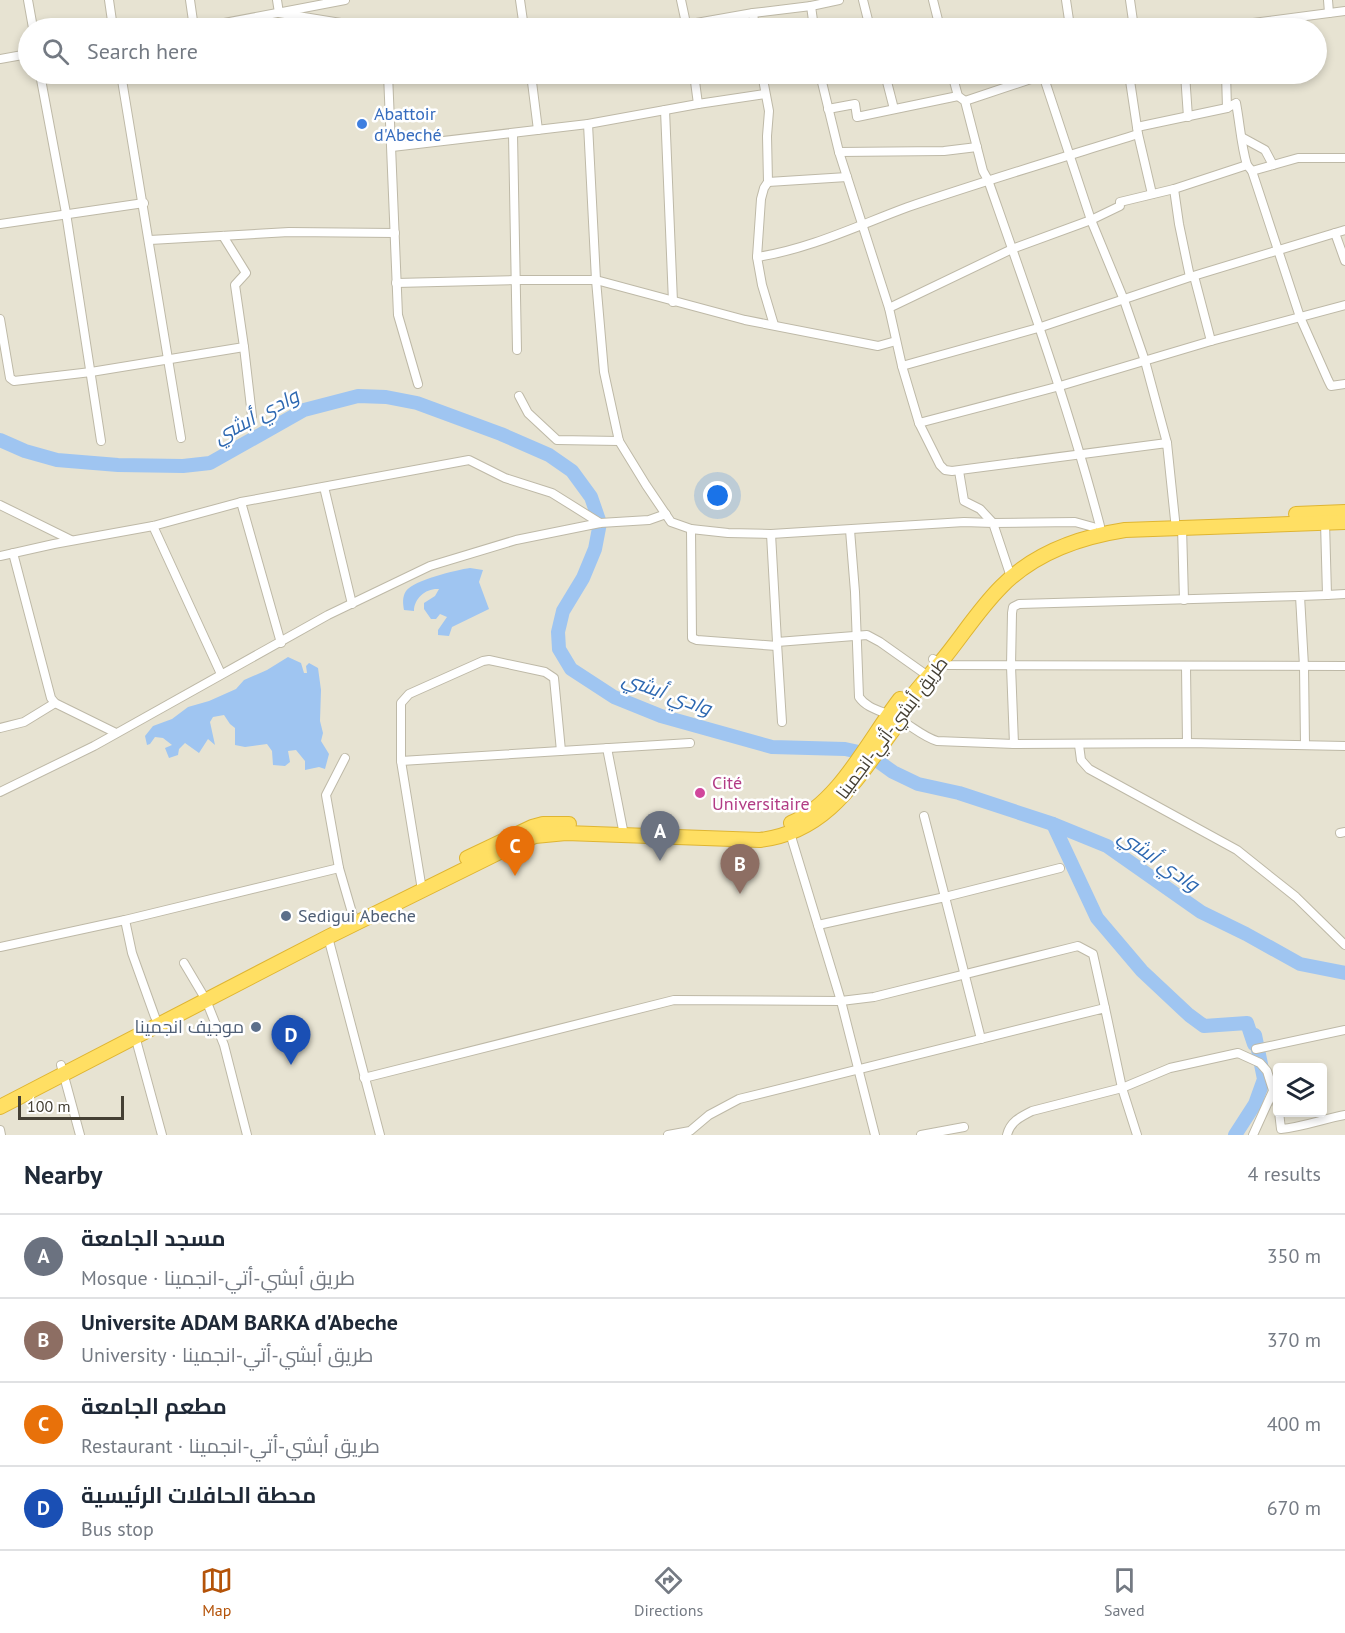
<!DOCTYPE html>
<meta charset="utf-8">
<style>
body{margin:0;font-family:"PT Sans",Cairo,sans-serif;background:#f6f6f7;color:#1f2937}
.controls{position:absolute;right:18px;bottom:18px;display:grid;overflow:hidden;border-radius:6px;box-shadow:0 3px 9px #0003}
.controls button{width:54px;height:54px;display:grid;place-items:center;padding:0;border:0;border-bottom:2px solid #e0e1e3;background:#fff;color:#1f2937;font:30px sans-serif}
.scale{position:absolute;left:18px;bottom:15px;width:106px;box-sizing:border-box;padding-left:6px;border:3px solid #454034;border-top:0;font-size:16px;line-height:21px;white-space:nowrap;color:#454034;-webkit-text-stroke:4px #fff;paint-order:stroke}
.you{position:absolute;left:718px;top:496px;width:21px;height:21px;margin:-15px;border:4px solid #fff;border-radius:50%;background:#1a73e8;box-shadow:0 0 0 9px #1a73e833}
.badge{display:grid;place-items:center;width:39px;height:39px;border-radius:50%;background:#b45309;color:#fff;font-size:20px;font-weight:700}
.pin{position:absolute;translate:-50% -50px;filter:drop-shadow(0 2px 3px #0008)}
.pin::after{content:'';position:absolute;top:32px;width:21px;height:18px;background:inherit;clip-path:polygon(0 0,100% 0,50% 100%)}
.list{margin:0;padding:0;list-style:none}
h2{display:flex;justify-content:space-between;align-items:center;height:78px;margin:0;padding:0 24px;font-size:26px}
h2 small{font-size:20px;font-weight:400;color:#747a83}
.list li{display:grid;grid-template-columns:39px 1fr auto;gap:18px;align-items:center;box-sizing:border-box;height:84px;padding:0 24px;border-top:2px solid #e0e1e3}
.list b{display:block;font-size:22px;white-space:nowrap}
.list p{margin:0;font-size:20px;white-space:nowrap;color:#747a83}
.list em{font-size:20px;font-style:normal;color:#747a83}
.icon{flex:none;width:33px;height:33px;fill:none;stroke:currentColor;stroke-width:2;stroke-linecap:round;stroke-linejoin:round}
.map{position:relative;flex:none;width:1345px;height:1135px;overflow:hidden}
.search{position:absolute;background:#fff;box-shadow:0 3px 9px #0003;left:18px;right:18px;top:18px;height:66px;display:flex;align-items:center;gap:15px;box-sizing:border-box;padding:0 21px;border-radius:33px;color:#747a83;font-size:22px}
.sheet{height:414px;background:#fff}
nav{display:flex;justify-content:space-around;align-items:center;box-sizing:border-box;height:84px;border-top:2px solid #e0e1e3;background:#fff;font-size:16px;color:#747a83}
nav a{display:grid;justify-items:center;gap:3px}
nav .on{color:#b45309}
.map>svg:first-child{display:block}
.residential{fill:#e7e3d2;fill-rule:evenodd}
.water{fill:#9fc5f1}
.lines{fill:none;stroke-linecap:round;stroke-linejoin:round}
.river{stroke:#9fc5f1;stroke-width:14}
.street-casing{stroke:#beb9a7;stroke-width:10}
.highway-casing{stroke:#dfb532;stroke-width:16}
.street{stroke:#fff;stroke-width:8}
.highway{stroke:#ffdf63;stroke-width:14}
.shop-dot{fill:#3f7fe0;stroke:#fff;stroke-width:2}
.hotel-dot{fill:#d1479c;stroke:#fff;stroke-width:2}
.service-dot{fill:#5c6f8a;stroke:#fff;stroke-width:2}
.labels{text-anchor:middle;stroke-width:5;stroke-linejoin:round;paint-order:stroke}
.shop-label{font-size:18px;fill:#366cbe;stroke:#fff;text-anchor:start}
.street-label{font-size:18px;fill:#454034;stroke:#fff}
.hotel-label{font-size:18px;fill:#b23c85;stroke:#fff;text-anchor:start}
.service-label{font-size:18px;fill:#4e5e75;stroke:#fff;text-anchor:start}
.water-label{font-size:20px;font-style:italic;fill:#2d68b1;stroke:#fff}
</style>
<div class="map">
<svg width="1345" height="1135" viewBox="0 0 1345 1135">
<rect width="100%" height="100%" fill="#f2f0e4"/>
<!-- residential -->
<path class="residential" d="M 0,0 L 1345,0 L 1345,1135 L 0,1135 ZM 28,28 L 1316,28 L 1316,74 L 28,74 ZM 1278,1068 L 1322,1068 L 1322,1112 L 1278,1112 Z"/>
<!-- water -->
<g class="water">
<path d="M 470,568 L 483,570 L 479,582 L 489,609 L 452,627 L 449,636 L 438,635 L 438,630 L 447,617 L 440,614 L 436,619 L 431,619 L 424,609 L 424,603 L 435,596 L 439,589 C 426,588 414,598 414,611 L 404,610 C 403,604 402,597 406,591 C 414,580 456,570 470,568 Z"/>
<path d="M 288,657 L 301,663 L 304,673 L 307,673 L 306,666 L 309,663 L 318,668 L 321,690 L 320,721 L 323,733 L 321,741 L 329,754 L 325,769 L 319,767 L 305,770 L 305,761 L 296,750 L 288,751 L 290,762 L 285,766 L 273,765 L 272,751 L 267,744 L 245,747 L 235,745 L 235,728 L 230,724 L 224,715 L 213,717 L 210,722 L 215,745 L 208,739 L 199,753 L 185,743 L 179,749 L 178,755 L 169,758 L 165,748 L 172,745 L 163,738 L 155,737 L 150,744 L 147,745 L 145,736 L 153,726 L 172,719 L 188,707 L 209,701 L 236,689 L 244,680 L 267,670 Z"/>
</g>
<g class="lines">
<!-- river -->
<g class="river">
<path d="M 0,440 L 25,451 L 57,460 L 118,465 L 183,466 L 210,463 L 304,410 L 358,396 L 386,397 L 417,403 L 501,434 L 549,455 L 572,471 L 591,497 L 600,523 L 595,549 L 583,578 L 563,611 L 558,632 L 559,649 L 571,669 L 614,697 L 661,716 L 772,747 L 845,749 L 868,754 L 893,772 L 918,784 L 959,793 L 1053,824 L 1107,846 L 1201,912 L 1246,934 L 1300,964 L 1345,973"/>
<path d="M 1053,824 L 1097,918 L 1142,971 L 1189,1015 L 1204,1026 L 1247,1023 L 1254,1044"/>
<path d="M 1235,1135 L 1255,1104 L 1264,1079 L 1255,1035"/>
</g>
<defs>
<g id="street">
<path d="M 28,0 L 33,28"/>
<path d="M 109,0 L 113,28"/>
<path d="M 190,0 L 194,28"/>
<path d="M 277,0 L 279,13 L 347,24 L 354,28"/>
<path d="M 520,0 L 524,28"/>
<path d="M 681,0 L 687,28"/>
<path d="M 863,0 L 870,28"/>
<path d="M 933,0 L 940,28"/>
<path d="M 1066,0 L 1069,20"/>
<path d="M 1130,0 L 1134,28"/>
<path d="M 1328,0 L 1329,13"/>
<path d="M 753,13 L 755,28"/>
<path d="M 198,28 L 345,0"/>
<path d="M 668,28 L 753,13 L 811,6"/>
<path d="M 814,28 L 811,6 L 839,0"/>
<path d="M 1214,28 L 1345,11"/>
<path d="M 0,59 L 28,54"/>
<path d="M 40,74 L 66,213 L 101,441"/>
<path d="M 121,74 L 181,438"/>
<path d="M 388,74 L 398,315 L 418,384"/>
<path d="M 531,74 L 538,130"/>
<path d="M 694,74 L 698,104 L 765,94"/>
<path d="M 762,74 L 769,111 L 767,136 L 768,182 L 764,188 L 761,199 L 757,257 L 762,285 L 774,325"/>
<path d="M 820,74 L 839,152 L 889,308"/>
<path d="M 885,74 L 894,109"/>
<path d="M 952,74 L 958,96 L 965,101 L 983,171 L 988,180 C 1028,294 1069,408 1100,526"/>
<path d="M 1129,74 L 1138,134 L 1152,194"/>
<path d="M 1185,74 L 1188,117"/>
<path d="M 1226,74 L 1227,108"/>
<path d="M 1043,75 L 1091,220 L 1124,300 L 1145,361 L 1167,443"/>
<path d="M 388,76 L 402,74"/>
<path d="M 965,101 L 1046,74"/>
<path d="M 828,109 L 855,104 L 857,117 L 958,96"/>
<path d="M 665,110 L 673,302"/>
<path d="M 588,124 L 596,280 L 604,372 L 619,441 L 646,485 L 671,522 L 691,529 L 728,533 L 771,534 L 964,522 L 993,523 L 1011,577"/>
<path d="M 1137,127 L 1227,108 L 1236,103 C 1240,124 1241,145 1247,165"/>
<path d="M 513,134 L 517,350"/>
<path d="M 1243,138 L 1265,150 L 1273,165"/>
<path d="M 392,147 L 588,124 L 698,104"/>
<path d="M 839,152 L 944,151 L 977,147"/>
<path d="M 1345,158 L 1298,158 L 1252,171 L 1247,165 L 1174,189 L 1120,202 L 1120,206 L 1091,220 L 1012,249 L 889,308 L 902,366 L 919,423 L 1060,386 L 1211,341 L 1345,305"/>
<path d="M 1252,171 L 1300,317 L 1328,380 L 1331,386 L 1345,384"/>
<path d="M 768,182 L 847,177"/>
<path d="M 1174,189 L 1179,224 L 1190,277"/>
<path d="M 0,224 L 144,203"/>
<path d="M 1345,230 L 1335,233 L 1345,261"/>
<path d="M 150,240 L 289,232 L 395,233"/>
<path d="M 757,257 C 810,249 859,225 908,207 C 984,181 1061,158 1138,134"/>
<path d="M 1194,276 L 1211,341"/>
<path d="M 396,283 L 516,280 L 596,280 L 745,320 L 878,346 L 896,341"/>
<path d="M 0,319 L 10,378 L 14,381 L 91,372 L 244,347 L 235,285 L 246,273 L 223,236"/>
<path d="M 244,347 L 252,416"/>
<path d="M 902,366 L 1038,328 L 1190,277 L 1335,233"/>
<path d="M 519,396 L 528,413 L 557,440 L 619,441"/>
<path d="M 919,423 L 940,465 L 945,470 L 952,471 L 1167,443 L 1175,520"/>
<path d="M 959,471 L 964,501 L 980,509 L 993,523 L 1075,522 L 1093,527"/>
<path d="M 324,487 L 352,604"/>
<path d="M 241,502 L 281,643"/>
<path d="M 0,505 L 71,540"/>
<path d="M 153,526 L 221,674"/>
<path d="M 1182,527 L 1184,600"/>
<path d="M 691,529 L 692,638 L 697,640 L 777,646"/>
<path d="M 850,530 L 855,592 L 859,697 C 867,709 883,711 896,718 C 910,724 921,736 937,741 L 1014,744"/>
<path d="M 771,534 L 777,642 L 867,635 L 880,642 L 928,676"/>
<path d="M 13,553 L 51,698 L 55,703 L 116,733"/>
<path d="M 0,556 L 54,544 L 153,526 L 241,502 L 469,460 L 505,478 L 552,493 L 600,523"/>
<path d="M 1327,595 L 1345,594"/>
<path d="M 1300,596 L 1019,604 L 1013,607 L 1012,613 L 1011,666 L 1014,744 L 1187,743 L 1345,746"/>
<path d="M 777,643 L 782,722"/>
<path d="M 933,659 L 940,663 L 949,665 L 1345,666"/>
<path d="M 1186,667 L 1187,743"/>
<path d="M 0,728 L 24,722 L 55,703"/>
<path d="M 1079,745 L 1081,760 L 1089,769 L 1237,850 L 1296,897 L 1345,945"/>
<path d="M 1305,745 L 1304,666 L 1300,596 L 1327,595 L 1325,522"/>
<path d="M 607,748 L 624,835"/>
<path d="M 345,758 L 326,795 L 339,868 L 353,916"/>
<path d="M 401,761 L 401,703 L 409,694 L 483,661 L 489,660 L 545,672 L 554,678 L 561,751"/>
<path d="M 0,792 L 94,746 L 328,615 L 430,566 L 516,540 L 600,523 L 649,520 L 666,514"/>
<path d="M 924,816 L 945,897 L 1060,868"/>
<path d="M 790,833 L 841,1001 L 875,1135"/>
<path d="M 1340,833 L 1345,832"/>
<path d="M 422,890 L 401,761 L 690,743"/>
<path d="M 125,920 L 132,953 L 155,1017"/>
<path d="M 818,925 L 945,897 L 981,1039"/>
<path d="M 328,937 L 380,1135"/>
<path d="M 0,947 L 125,920 L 339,868"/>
<path d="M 184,963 L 206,1000 L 224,1045 L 247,1135"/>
<path d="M 135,1036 L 162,1135"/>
<path d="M 1256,1049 L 1345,1030"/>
<path d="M 61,1065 L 80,1135"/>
<path d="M 364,1078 L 674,1000 L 841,1001 L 874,997 L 1078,946 L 1093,954 L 1105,1008"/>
<path d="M 1279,1112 L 1281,1129 C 1303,1127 1323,1119 1345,1115"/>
<path d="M 0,1130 L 1,1135"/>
<path d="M 668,1135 L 690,1131 L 709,1115 L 739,1099 L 1105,1008 L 1122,1088 L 1137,1135"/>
<path d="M 921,1135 L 964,1127"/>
<path d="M 1007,1135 C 1010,1122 1020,1117 1032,1111 L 1122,1088 L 1170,1068 L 1238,1053 L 1260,1063 L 1267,1071 L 1278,1106"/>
<path d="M 1253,1135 L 1273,1091"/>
</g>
<g id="highway">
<path d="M 1296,514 L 1345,512"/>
<path d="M 791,823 C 839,803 869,739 900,699"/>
<path d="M 467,858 L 532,827 L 543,824 L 569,824"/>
<path d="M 0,1107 L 328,937 L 520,842 L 535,836 L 566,833 L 760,840 C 827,832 856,780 893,730 C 902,704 923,683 940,663 C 961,638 978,610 1001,587 C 1034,553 1080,537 1125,530 L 1345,522"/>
</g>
</defs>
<!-- street casing -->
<use href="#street" class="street-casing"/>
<!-- highway casing -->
<use href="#highway" class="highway-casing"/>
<!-- street -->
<use href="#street" class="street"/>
<!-- highway -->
<use href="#highway" class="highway"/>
</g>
<!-- markers -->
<circle class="shop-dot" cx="362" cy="124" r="6"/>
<circle class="hotel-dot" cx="700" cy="793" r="6"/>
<g class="service-dot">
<circle cx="286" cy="916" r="6"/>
<circle cx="256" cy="1027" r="6"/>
</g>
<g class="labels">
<!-- shop labels -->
<g class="shop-label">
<text x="374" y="120">Abattoir<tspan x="374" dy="21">d'Abeché</tspan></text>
</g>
<!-- street labels -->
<g class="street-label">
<text transform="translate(892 728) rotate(-53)" y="6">طريق أبشي-أتي-انجمينا</text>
</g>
<!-- hotel labels -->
<g class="hotel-label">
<text x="712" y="789">Cité<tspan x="712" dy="21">Universitaire</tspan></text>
</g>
<!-- service labels -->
<g class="service-label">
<text x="298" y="922">Sedigui Abeche</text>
<text x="244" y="1033" text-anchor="end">موجيف انجمينا</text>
</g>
<!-- water labels -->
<g class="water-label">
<text transform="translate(256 416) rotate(-28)" y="7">وادي أبشي</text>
<text transform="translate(667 693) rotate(20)" y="7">وادي أبشي</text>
<text transform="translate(1159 860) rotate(35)" y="7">وادي أبشي</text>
</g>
</g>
</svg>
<div class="controls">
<button><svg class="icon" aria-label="layers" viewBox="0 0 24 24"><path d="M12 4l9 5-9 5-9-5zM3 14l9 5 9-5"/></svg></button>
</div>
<div class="scale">100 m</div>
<div class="you"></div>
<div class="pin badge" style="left:660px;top:861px;background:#6b7280">A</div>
<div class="pin badge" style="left:740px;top:894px;background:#8d6e63">B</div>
<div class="pin badge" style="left:515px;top:876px;background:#e8710a">C</div>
<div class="pin badge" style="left:291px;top:1065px;background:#1a4fb4">D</div>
<div class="search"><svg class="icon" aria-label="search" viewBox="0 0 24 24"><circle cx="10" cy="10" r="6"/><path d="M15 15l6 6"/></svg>Search here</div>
</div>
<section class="sheet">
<h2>Nearby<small>4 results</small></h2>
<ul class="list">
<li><span class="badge" style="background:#6b7280">A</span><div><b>مسجد الجامعة</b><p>Mosque · طريق أبشي-أتي-انجمينا</p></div><em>350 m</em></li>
<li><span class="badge" style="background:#8d6e63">B</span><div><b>Universite ADAM BARKA d'Abeche</b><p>University · طريق أبشي-أتي-انجمينا</p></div><em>370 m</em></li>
<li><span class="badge" style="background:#e8710a">C</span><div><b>مطعم الجامعة</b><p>Restaurant · طريق أبشي-أتي-انجمينا</p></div><em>400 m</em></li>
<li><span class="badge" style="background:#1a4fb4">D</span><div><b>محطة الحافلات الرئيسية</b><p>Bus stop</p></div><em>670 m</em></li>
</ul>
</section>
<nav>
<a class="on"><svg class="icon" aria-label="map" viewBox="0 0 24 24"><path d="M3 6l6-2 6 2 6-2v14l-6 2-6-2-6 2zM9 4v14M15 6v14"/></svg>Map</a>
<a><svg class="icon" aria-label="directions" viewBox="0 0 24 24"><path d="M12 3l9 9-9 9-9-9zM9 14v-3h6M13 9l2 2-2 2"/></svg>Directions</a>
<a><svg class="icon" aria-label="saved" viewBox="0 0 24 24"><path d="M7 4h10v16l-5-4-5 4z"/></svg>Saved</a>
</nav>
